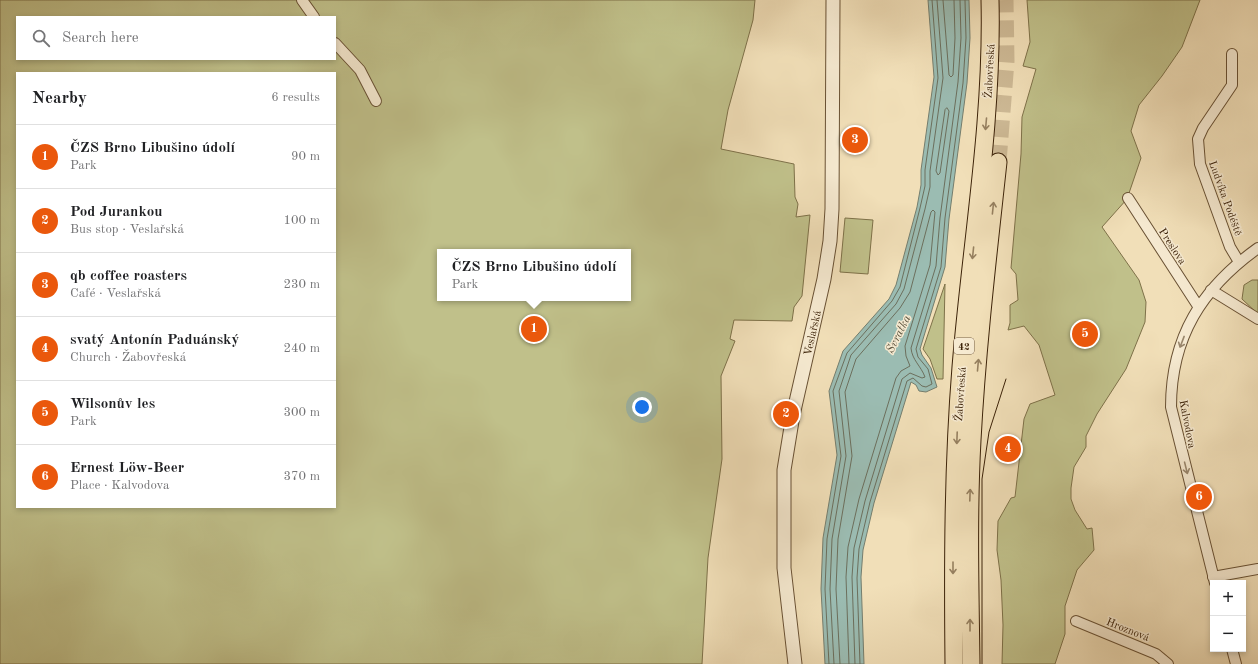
<!DOCTYPE html>
<meta charset="utf-8">
<style>
body{margin:0;font-family:"Old Standard TT",serif;background:#f6f6f6;color:#202124}
.controls{position:absolute;right:12px;bottom:12px;display:grid;overflow:hidden;border-radius:0px;box-shadow:0 2px 6px #0003}
.controls button{width:36px;height:36px;display:grid;place-items:center;padding:0;border:0;border-bottom:1px solid #e0e0e0;background:#fff;color:#202124;font:20px sans-serif}
.you{position:absolute;left:642px;top:407px;width:14px;height:14px;margin:-10px;border:3px solid #fff;border-radius:50%;background:#1a73e8;box-shadow:0 0 0 6px #1a73e833}
.badge{display:grid;place-items:center;width:26px;height:26px;border-radius:50%;background:#ea580c;color:#fff;font-size:13px;font-weight:700}
.pin{position:absolute;translate:-50% -50%;border:2px solid #fff;box-shadow:0 1px 4px #0006}
.popup{position:absolute;left:437px;top:249px;width:194px;height:52px;box-sizing:border-box;display:grid;place-content:center;border-radius:0px;background:#fff;filter:drop-shadow(0 1px 3px #0005);font-size:13px;white-space:nowrap;color:#757577}
.popup b{font-size:15px;color:#202124}
.popup::after{content:'';position:absolute;left:50%;top:100%;margin-left:-8px;border:8px solid transparent;border-top-color:#fff}
.list{margin:0;padding:0;list-style:none}
h2{display:flex;justify-content:space-between;align-items:center;height:52px;margin:0;padding:0 16px;font-size:17px}
h2 small{font-size:13px;font-weight:400;color:#757577}
.list li{display:grid;grid-template-columns:26px 1fr auto;gap:12px;align-items:center;box-sizing:border-box;height:64px;padding:0 16px;border-top:1px solid #e0e0e0}
.list b{display:block;font-size:15px;white-space:nowrap}
.list p{margin:0;font-size:13px;white-space:nowrap;color:#757577}
.list em{font-size:13px;font-style:normal;color:#757577}
.icon{flex:none;width:22px;height:22px;fill:none;stroke:currentColor;stroke-width:2;stroke-linecap:round;stroke-linejoin:round}
.map{position:relative;flex:none;width:1258px;height:664px;overflow:hidden}
.search{position:absolute;background:#fff;box-shadow:0 2px 6px #0003;left:16px;top:16px;width:320px;height:44px;display:flex;align-items:center;gap:10px;box-sizing:border-box;padding:0 14px;border-radius:0px;color:#757577;font-size:15px}
.panel{position:absolute;background:#fff;box-shadow:0 2px 6px #0003;left:16px;top:72px;width:320px;height:436px;border-radius:0px}
.map>svg:first-child{display:block}
.green{fill:#c0c08a;stroke:#7e7149;fill-rule:evenodd}
.water{fill:#9bbcb2;stroke:#757e6e}
.lines{fill:none;stroke-linecap:round;stroke-linejoin:round}
.shore{stroke:#6c6f5d;stroke-width:1}
.trunk-tunnel{stroke:#cdb995;stroke-width:17;stroke-dasharray:17 8;stroke-linecap:butt}
.minor-casing{stroke:#695134;stroke-width:12}
.tertiary-casing{stroke:#695134;stroke-width:15}
.trunk-casing{stroke:#3c2208;stroke-width:19}
.minor{stroke:#f6ead1;stroke-width:10}
.tertiary{stroke:#f6ead1;stroke-width:13}
.trunk{stroke:#f1dfb8;stroke-width:17}
.tram{stroke:#3c2208;stroke-width:1}
.oneway{stroke:#968060}
.oneway2{stroke:#99866c}
.labels{text-anchor:middle;stroke-width:3;stroke-linejoin:round;paint-order:stroke}
.shield{fill:#f6ead1;stroke:#745e44;stroke-width:1}
.shield-label{font-size:10px;font-weight:bold;fill:#3c2208}
.street-label{font-size:11px;fill:#3c2208;stroke:#f6ead1}
.water-label{font-size:12px;font-style:italic;fill:#58503b;stroke:#f6ead1}
</style>
<div class="map">
<svg width="1258" height="664" viewBox="0 0 1258 664">
<rect width="100%" height="100%" fill="#f1dfb8"/>
<filter id="stains"><feTurbulence type="fractalNoise" baseFrequency=".005" numOctaves="4"/><feColorMatrix values="0 0 0 0 .2 0 0 0 0 .09 0 0 0 0 .02 0 0 0 .5 -.17"/></filter>
<radialGradient id="worn" r=".72"><stop offset=".6" stop-color="#630" stop-opacity="0"/><stop offset="1" stop-color="#630" stop-opacity=".3"/></radialGradient>
<!-- green -->
<g class="green">
<path d="M 0,0 L 755,0 L 753,20 L 728,110 L 721,149 L 794,164 L 795,197 L 798,204 L 796,217 L 810,215 L 802,296 L 794,307 L 792,321 L 734,320 L 730,339 L 735,341 L 721,376 L 722,459 L 708,558 L 702,664 L 0,664 ZM 17,17 L 335,17 L 335,59 L 17,59 ZM 17,73 L 335,73 L 335,507 L 17,507 ZM 440,252 L 628,252 L 628,298 L 440,298 Z"/>
<path d="M 1027,0 L 1200,0 L 1182,47 L 1162,76 L 1139,105 L 1131,131 L 1141,158 L 1127,199 L 1102,227 L 1139,280 L 1146,302 L 1145,322 L 1126,369 L 1097,414 L 1086,436 L 1086,447 L 1074,467 L 1071,488 L 1071,499 L 1075,510 L 1087,529 L 1092,528 L 1094,550 L 1077,570 L 1065,606 L 1065,634 L 1055,664 L 1002,664 L 1003,625 L 1001,580 L 997,550 L 998,521 L 1011,498 L 1015,497 L 1024,419 L 1030,404 L 1055,395 L 1039,345 L 1024,326 L 1008,330 L 1010,323 L 1010,305 L 1018,300 L 1016,274 L 1011,268 L 1021,154 L 1022,117 L 1036,69 L 1023,66 L 1030,42 Z"/>
<path d="M 845,218 L 873,220 L 868,274 L 840,272 Z"/>
<path d="M 1252,280 L 1258,280 L 1258,314 L 1242,299 L 1244,285 Z"/>
<path d="M 945,284 L 943,379 L 937,379 L 930,359 L 923,349 Z"/>
</g>
<!-- water -->
<path class="water" d="M 928,0 L 969,0 L 970,38 L 967,83 L 949,219 L 945,267 L 920,349 L 922,355 L 931,368 L 937,387 L 926,392 L 919,391 L 916,385 L 911,382 L 874,503 L 863,550 L 861,577 L 864,664 L 825,664 L 821,589 L 823,538 L 837,455 L 829,391 L 843,351 L 889,299 L 896,285 L 917,207 L 921,185 L 921,170 L 934,77 Z"/>
<g class="lines">
<!-- shore -->
<g class="shore">
<path d="M 943,0 L 949,75 L 951,77 L 953,75 L 955,38 L 954,0"/>
<path d="M 947,108 L 949,111 L 940,173 L 938,175 L 936,171 L 945,110 Z"/>
<path d="M 829,664 L 825,589 L 827,539 L 841,456 L 833,391 L 847,353 L 892,301 L 900,287 L 920,208 L 925,186 L 925,170 L 938,78 L 932,0"/>
<path d="M 834,664 L 830,589 L 832,539 L 846,456 L 839,391 L 851,355 L 896,304 L 904,289 L 925,209 L 930,187 L 930,171 L 943,78 L 937,0"/>
<path d="M 840,664 L 836,589 L 838,539 L 852,456 L 845,392 L 856,359 L 900,308 L 910,292 L 931,212 L 933,210 L 935,212 L 930,265 L 905,346 L 906,356 L 910,366 L 901,371 L 896,378 L 859,499 L 848,547 L 846,577 L 849,664"/>
<path d="M 855,664 L 852,577 L 854,548 L 865,501 L 902,379 L 910,373 L 922,378 L 925,377 C 921,366 912,360 911,348 L 936,266 L 940,218 L 958,82 L 961,38 L 960,0"/>
<path d="M 860,664 L 857,578 L 859,549 L 870,502 L 907,381 L 913,378 L 922,386 L 926,387 L 932,384 L 928,369 L 918,357 L 916,349 L 941,267 L 945,218 L 963,83 L 966,38 L 965,0"/>
</g>
<!-- trunk-tunnel -->
<path class="trunk-tunnel" d="M 998,162 L 1006,61 L 1005,0"/>
<defs>
<g id="minor">
<path d="M 302,0 L 314,17"/>
<path d="M 335,43 L 360,70 L 376,101"/>
<path d="M 1232,54 L 1232,85 L 1203,128 L 1198,139 L 1200,164 L 1230,247 L 1239,262"/>
<path d="M 1128,198 L 1198,306"/>
<path d="M 1211,290 L 1258,319"/>
<path d="M 1213,577 L 1258,569"/>
<path d="M 1215,583 L 1171,407 C 1171,337 1202,288 1258,248"/>
<path d="M 1076,621 L 1156,654 L 1168,664"/>
<path d="M 1232,649 L 1236,664"/>
</g>
<path id="tertiary" d="M 795,664 L 784,568 L 784,470 L 793,415 L 824,279 L 830,241 L 832,209 L 833,0"/>
<g id="trunk">
<path d="M 954,664 C 953,565 953,466 961,367 C 971,244 993,123 990,0"/>
<path d="M 971,664 C 970,589 968,514 972,440 C 977,347 988,254 998,162"/>
</g>
</defs>
<!-- minor casing -->
<use href="#minor" class="minor-casing"/>
<!-- tertiary casing -->
<use href="#tertiary" class="tertiary-casing"/>
<!-- trunk casing -->
<use href="#trunk" class="trunk-casing"/>
<!-- minor -->
<use href="#minor" class="minor"/>
<!-- tertiary -->
<use href="#tertiary" class="tertiary"/>
<!-- trunk -->
<use href="#trunk" class="trunk"/>
<!-- tram -->
<path class="tram" d="M 982,664 L 982,479 L 989,432 L 1006,379"/>
</g>
<!-- one-way arrows -->
<defs><path id="oneway-shaft" d="M-6 0H5M1.5-3L5.5 0L1.5 3" fill="none" stroke-width="1.6" stroke-linecap="round" stroke-linejoin="round"/></defs>
<g class="oneway">
<use href="#oneway-shaft" transform="translate(986 124) rotate(95)"/>
<use href="#oneway-shaft" transform="translate(993 208) rotate(-84)"/>
<use href="#oneway-shaft" transform="translate(973 253) rotate(96)"/>
<use href="#oneway-shaft" transform="translate(978 365) rotate(-85)"/>
<use href="#oneway-shaft" transform="translate(957 438) rotate(92)"/>
<use href="#oneway-shaft" transform="translate(970 495) rotate(-88)"/>
<use href="#oneway-shaft" transform="translate(953 568) rotate(90)"/>
<use href="#oneway-shaft" transform="translate(970 625) rotate(-90)"/>
</g>
<g class="oneway2">
<use href="#oneway-shaft" transform="translate(1182 342) rotate(111)"/>
<use href="#oneway-shaft" transform="translate(1186 468) rotate(76)"/>
</g>
<g class="labels">
<!-- shield labels -->
<rect class="shield" x="954" y="338" width="20" height="16" rx="3"/>
<g class="shield-label">
<text x="964" y="350">42</text>
</g>
<!-- street labels -->
<g class="street-label">
<text transform="translate(989 71) rotate(-87)" y="4">Žabovřeská</text>
<text transform="translate(1226 198) rotate(70)" y="4">Ludvíka Podéště</text>
<text transform="translate(1173 246) rotate(57)" y="4">Preslova</text>
<text transform="translate(812 333) rotate(-77)" y="4">Veslařská</text>
<text transform="translate(960 394) rotate(-86)" y="4">Žabovřeská</text>
<text transform="translate(1188 424) rotate(79)" y="4">Kalvodova</text>
<text transform="translate(1128 629) rotate(22)" y="4">Hroznová</text>
</g>
<!-- water labels -->
<g class="water-label">
<text transform="translate(898 334) rotate(-63)" y="4">Svratka</text>
</g>
</g>
<rect width="100%" height="100%" filter="url(#stains)"/>
<rect width="100%" height="100%" fill="url(#worn)"/>
</svg>
<div class="controls">
<button>+</button>
<button>−</button>
</div>
<div class="you"></div>
<div class="pin badge" style="left:534px;top:329px">1</div>
<div class="popup"><b>ČZS Brno Libušino údolí</b>Park</div>
<div class="pin badge" style="left:786px;top:414px">2</div>
<div class="pin badge" style="left:855px;top:140px">3</div>
<div class="pin badge" style="left:1008px;top:449px">4</div>
<div class="pin badge" style="left:1085px;top:334px">5</div>
<div class="pin badge" style="left:1199px;top:497px">6</div>
<div class="search"><svg class="icon" aria-label="search" viewBox="0 0 24 24"><circle cx="10" cy="10" r="6"/><path d="M15 15l6 6"/></svg>Search here</div>
<section class="panel">
<h2>Nearby<small>6 results</small></h2>
<ul class="list">
<li><span class="badge">1</span><div><b>ČZS Brno Libušino údolí</b><p>Park</p></div><em>90 m</em></li>
<li><span class="badge">2</span><div><b>Pod Jurankou</b><p>Bus stop · Veslařská</p></div><em>100 m</em></li>
<li><span class="badge">3</span><div><b>qb coffee roasters</b><p>Café · Veslařská</p></div><em>230 m</em></li>
<li><span class="badge">4</span><div><b>svatý Antonín Paduánský</b><p>Church · Žabovřeská</p></div><em>240 m</em></li>
<li><span class="badge">5</span><div><b>Wilsonův les</b><p>Park</p></div><em>300 m</em></li>
<li><span class="badge">6</span><div><b>Ernest Löw-Beer</b><p>Place · Kalvodova</p></div><em>370 m</em></li>
</ul>
</section>
</div>
